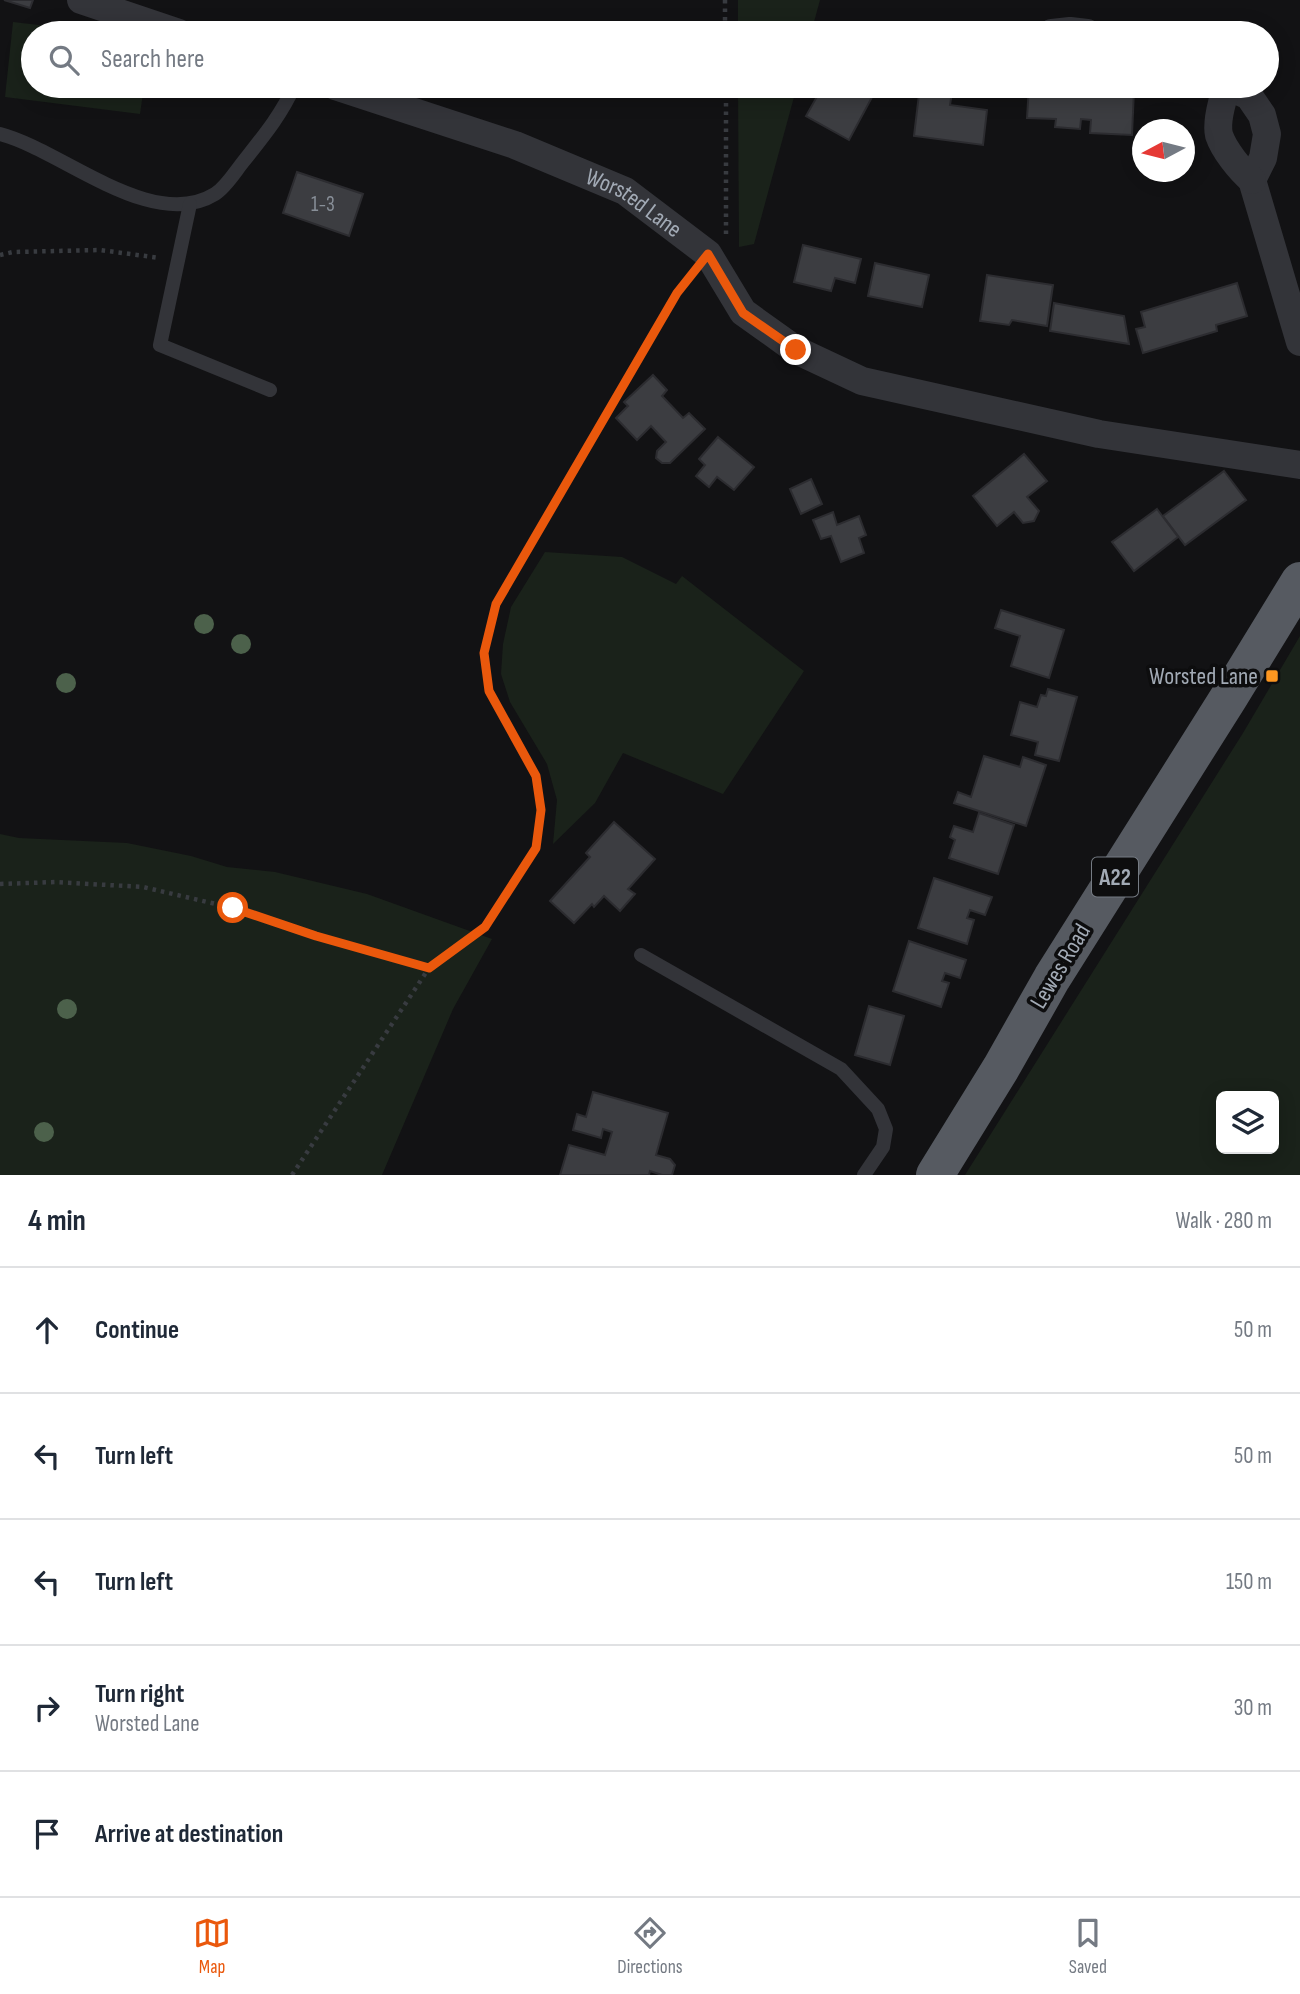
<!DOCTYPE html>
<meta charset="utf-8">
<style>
body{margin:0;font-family:"Sofia Sans Condensed",sans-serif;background:#f6f6f7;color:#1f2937}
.controls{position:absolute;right:21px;bottom:21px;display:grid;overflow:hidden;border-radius:10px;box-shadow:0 4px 18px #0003}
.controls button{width:63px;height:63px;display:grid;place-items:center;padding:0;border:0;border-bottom:2px solid #e0e1e3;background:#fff;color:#1f2937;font:35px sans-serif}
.compass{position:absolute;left:1132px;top:119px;width:63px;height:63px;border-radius:50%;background:#fff;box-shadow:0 4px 18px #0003;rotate:263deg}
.stop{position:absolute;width:21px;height:21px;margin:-16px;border:5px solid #ea580c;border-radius:50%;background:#fff}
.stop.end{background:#ea580c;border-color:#fff;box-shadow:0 2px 7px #0008}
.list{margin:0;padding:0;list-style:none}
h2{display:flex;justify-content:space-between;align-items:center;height:91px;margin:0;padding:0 28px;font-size:30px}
h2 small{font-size:23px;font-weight:400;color:#747a83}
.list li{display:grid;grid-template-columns:46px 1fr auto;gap:21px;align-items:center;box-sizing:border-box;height:126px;padding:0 28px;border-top:2px solid #e0e1e3}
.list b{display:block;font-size:26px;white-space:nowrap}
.list p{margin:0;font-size:23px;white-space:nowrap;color:#747a83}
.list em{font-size:23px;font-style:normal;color:#747a83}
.icon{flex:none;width:38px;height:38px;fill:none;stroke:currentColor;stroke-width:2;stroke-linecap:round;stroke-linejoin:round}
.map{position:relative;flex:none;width:1300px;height:1175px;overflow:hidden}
.search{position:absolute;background:#fff;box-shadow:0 4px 18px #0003;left:21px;right:21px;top:21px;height:77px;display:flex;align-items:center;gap:18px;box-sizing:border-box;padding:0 24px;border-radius:38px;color:#747a83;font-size:26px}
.sheet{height:721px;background:#fff}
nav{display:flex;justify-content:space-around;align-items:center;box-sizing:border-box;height:98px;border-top:2px solid #e0e1e3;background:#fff;font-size:19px;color:#747a83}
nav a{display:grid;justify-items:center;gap:4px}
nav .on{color:#ea580c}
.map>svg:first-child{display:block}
.green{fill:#1a221a;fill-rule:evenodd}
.building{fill:#3c3d41;stroke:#2c2c30;stroke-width:2}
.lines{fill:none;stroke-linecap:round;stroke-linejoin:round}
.path{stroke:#383b40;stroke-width:4.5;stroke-dasharray:3.5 5;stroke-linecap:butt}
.service{stroke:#333439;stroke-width:14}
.minor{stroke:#333439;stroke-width:28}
.trunk{stroke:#565a61;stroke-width:38}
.tree{fill:#4c614b}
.route{stroke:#ea580c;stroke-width:9}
.poi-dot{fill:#fd9620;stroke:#0d0d0e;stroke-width:2.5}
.labels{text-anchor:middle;stroke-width:7;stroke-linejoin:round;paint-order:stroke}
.number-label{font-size:21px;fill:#888f98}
.shield{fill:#0d0d0e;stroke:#757b83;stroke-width:2}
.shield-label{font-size:23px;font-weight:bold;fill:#a2aab5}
.street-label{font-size:24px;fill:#a2aab5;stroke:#0d0d0e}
.poi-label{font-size:24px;fill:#a2aab5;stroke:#0d0d0e;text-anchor:end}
</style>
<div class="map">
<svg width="1300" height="1175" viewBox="0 0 1300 1175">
<rect width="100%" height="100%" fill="#121214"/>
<!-- green -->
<g class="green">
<path d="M 738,0 L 820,0 L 811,33 L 738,33 Z"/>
<path d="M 13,22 L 108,33 L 33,33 L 33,86 L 144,86 L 140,114 L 5,97 Z"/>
<path d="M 738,86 L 797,86 L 754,244 L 739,247 Z"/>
<path d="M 545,552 L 622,557 L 676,584 L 682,576 L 804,671 L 723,794 L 623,753 L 595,803 L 553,844 L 557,800 L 547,764 L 510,702 L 501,674 L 503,644 L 511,607 Z"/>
<path d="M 1300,636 L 1300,1175 L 965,1175 L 1243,733 ZM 1274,1096 L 1274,1149 L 1221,1149 L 1221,1096 Z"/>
<path d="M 0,834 L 19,838 L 127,843 L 191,856 L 227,867 L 275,872 L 367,894 L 492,939 L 453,1009 L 382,1175 L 0,1175 Z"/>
</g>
<!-- building -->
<g class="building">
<path d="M 4,0 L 33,0 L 30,8 Z"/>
<path d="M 823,86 L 878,86 L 849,140 L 806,116 Z"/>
<path d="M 920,86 L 953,86 L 950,105 L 987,110 L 983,145 L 914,136 Z"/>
<path d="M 1029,86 L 1134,90 L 1132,135 L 1090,133 L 1091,120 L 1081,119 L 1080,129 L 1055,127 L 1056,119 L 1027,118 Z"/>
<path d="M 297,172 L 363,194 L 349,236 L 283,213 Z"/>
<path d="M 803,245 L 861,259 L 855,283 L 835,278 L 831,291 L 794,282 Z"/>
<path d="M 875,263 L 929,275 L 922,307 L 868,296 Z"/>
<path d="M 987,275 L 1053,285 L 1047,326 L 1012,320 L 1009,325 L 980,321 Z"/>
<path d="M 1237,283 L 1247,316 L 1216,325 L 1217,331 L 1143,353 L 1136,329 L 1145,327 L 1141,312 Z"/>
<path d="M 1054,303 L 1124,316 L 1129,344 L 1050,331 Z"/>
<path d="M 653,375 L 667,390 L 662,396 L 683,418 L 689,413 L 705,429 L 670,463 L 662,463 L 656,458 L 657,451 L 666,442 L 651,426 L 637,440 L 616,418 L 628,406 L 624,402 Z"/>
<path d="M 718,437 L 754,467 L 734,490 L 717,477 L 709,487 L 696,476 L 705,465 L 699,459 Z"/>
<path d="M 1024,454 L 1047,481 L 1027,497 L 1039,511 L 1034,521 L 1023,523 L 1014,512 L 997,526 L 973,496 Z"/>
<path d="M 1224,471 L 1246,500 L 1185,545 L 1163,516 Z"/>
<path d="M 811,479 L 822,504 L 801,514 L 790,489 Z"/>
<path d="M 1157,509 L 1178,537 L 1134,571 L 1112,542 Z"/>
<path d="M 833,512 L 837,525 L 859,516 L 866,535 L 859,538 L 864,553 L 841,562 L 831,536 L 821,539 L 813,520 Z"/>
<path d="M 1001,610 L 1064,630 L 1049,678 L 1011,666 L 1020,636 L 995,628 Z"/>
<path d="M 1048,689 L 1077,697 L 1059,761 L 1035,755 L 1038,742 L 1011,735 L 1020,702 L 1037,707 L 1041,695 L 1046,696 Z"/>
<path d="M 984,756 L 1020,767 L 1023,757 L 1046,765 L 1026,826 L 954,803 L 958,792 L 971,797 Z"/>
<path d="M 979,813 L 1014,825 L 998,874 L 949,858 L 955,840 L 950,837 L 954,826 L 973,832 Z"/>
<path d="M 614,822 L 655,859 L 628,889 L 635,894 L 620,911 L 604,896 L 594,907 L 592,904 L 574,923 L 550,901 L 590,857 L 586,853 Z"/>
<path d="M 934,878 L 992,897 L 985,915 L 970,910 L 967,918 L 974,920 L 967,944 L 918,928 Z"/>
<path d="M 909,941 L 966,960 L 960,978 L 945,973 L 942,981 L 949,983 L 941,1007 L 893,991 Z"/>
<path d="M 869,1006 L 904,1016 L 890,1065 L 855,1055 Z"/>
<path d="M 593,1092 L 668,1113 L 656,1155 L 670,1159 L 675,1165 L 672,1175 L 662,1175 L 650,1171 L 649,1175 L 560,1175 L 569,1145 L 605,1155 L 612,1132 L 603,1129 L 601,1138 L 573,1130 L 577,1114 L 586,1117 Z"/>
</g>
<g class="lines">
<!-- path -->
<g class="path">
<path d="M 725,0 L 725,33"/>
<path d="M 726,86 L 726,235"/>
<path d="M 0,255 L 13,252 L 100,250 L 160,258"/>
<path d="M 0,884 L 55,882 L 143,887 L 233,908 L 316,936 L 429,968"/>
<path d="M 292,1175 L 429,968 L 485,927 L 536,848 L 542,810 L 535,776 L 489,691 L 484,653 L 496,604 L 677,293 L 691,275"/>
</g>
<!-- service -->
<g class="service">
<path d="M 0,134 C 62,150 152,233 215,194 C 226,187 235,172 243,162 C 262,138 282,114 294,86"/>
<path d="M 190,204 L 160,345 L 270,390"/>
<path d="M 641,955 L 841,1069 L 878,1109 L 886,1129 L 883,1147 L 864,1175"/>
</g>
<!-- minor -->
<g class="minor">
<path d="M 81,0 L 179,33"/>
<path d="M 1052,33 L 1070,31 L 1087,33"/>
<path id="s1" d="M 335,86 L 515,145 L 625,191 L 708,254 L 743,312 L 796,350 L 862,381 L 1099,434 L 1300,465"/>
<path d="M 1227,86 L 1249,96 L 1262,115 L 1267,134 L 1263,158 L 1252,180 L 1300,342"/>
<path d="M 1227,86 C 1223,98 1216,122 1219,135 C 1224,150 1240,170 1252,180"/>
</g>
<!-- trunk -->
<path class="trunk" d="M 935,1175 L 1001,1068 L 1052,978 L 1229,697 L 1300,581"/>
</g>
<!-- trees -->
<g class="tree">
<circle cx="204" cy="624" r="10"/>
<circle cx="241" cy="644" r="10"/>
<circle cx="66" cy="683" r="10"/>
<circle cx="67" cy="1009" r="10"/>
<circle cx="44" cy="1132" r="10"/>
</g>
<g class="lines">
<!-- route -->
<path class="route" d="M 233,908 L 316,936 L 429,968 L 485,927 L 536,848 L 541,810 L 536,776 L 489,691 L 484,653 L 496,604 L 677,293 L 708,254 L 743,313 L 796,350"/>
</g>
<!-- markers -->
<rect class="poi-dot" x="1265" y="669" width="14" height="14" rx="3.5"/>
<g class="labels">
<!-- number labels -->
<g class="number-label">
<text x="323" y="211">1-3</text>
</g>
<!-- shield labels -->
<rect class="shield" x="1092" y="857.5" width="46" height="39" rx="5"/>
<g class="shield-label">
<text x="1115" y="885">A22</text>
</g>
<!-- street labels -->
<g class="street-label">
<text dy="8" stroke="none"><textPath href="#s1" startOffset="322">Worsted Lane</textPath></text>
<text transform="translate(1060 966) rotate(-59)" y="8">Lewes Road</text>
</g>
<!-- poi labels -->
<g class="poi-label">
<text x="1258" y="684">Worsted Lane</text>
</g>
</g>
</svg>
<div class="controls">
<button><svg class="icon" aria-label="layers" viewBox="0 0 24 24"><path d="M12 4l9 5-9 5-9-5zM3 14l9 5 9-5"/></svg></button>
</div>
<svg class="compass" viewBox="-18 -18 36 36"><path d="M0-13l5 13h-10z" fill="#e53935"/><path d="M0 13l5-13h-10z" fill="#747a83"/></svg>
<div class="stop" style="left:233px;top:908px"></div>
<div class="stop end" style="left:796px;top:350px"></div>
<div class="search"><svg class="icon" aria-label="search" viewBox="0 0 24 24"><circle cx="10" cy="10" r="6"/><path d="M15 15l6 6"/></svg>Search here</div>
</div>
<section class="sheet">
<h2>4 min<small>Walk · 280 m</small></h2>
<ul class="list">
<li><svg class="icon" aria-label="ahead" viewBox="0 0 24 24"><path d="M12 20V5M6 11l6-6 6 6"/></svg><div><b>Continue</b></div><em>50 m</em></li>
<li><svg class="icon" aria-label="left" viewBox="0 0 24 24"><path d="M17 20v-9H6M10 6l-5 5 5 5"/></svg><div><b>Turn left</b></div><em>50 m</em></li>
<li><svg class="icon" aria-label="left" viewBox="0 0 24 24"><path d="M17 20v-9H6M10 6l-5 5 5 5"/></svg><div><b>Turn left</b></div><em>150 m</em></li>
<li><svg class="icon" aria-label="right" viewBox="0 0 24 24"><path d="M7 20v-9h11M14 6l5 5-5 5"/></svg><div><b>Turn right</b><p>Worsted Lane</p></div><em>30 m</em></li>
<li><svg class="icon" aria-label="arrive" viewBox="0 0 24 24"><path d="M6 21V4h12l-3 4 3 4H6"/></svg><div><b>Arrive at destination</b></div></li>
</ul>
</section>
<nav>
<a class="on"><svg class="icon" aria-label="map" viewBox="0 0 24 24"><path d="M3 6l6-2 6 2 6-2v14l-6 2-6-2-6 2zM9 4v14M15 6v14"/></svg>Map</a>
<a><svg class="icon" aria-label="directions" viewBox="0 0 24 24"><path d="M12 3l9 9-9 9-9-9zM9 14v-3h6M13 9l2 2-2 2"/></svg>Directions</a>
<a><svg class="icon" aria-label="saved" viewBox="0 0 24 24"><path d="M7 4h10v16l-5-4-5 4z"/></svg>Saved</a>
</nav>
